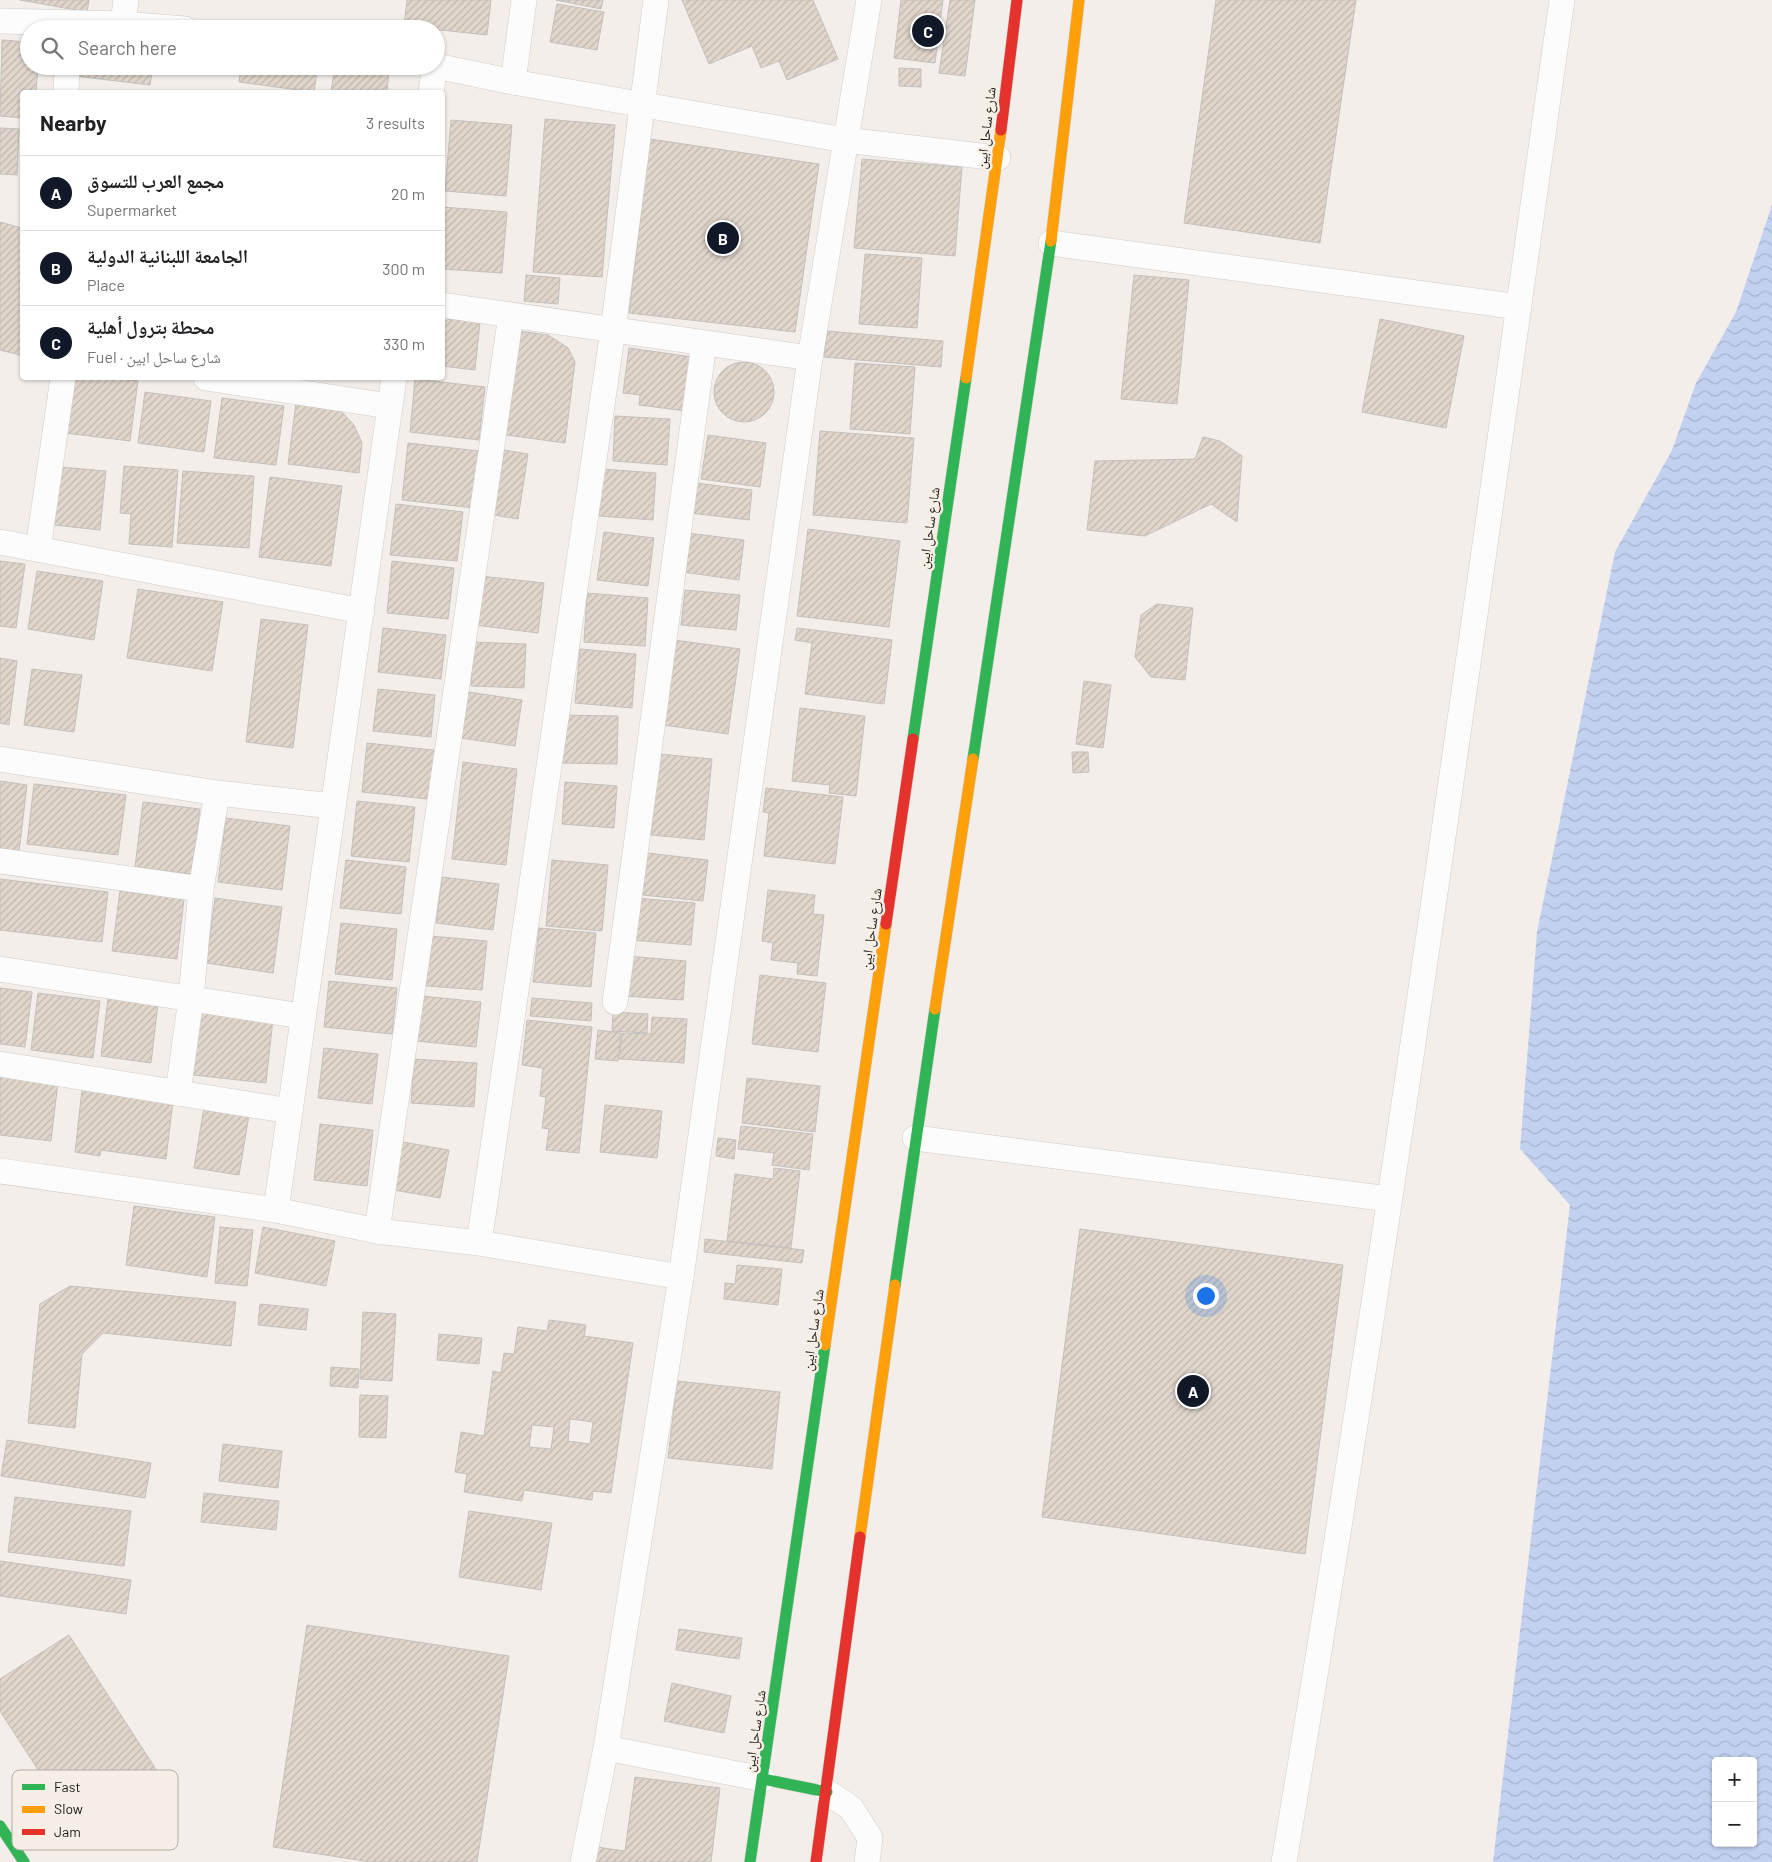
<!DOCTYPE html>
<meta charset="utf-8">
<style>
body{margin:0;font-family:Barlow,"Noto Naskh Arabic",sans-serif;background:#f6f6f6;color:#202124}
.controls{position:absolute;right:15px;bottom:15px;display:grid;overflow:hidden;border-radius:5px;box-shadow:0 1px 4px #0004}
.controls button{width:45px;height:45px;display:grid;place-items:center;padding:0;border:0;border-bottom:1px solid #e0e0e0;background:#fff;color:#202124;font:25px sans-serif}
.you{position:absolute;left:1205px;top:1295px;width:18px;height:18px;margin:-12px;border:4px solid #fff;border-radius:50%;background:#1a73e8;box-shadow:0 0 0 8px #1a73e833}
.badge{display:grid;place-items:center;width:32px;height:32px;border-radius:50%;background:#111827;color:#fff;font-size:16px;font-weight:700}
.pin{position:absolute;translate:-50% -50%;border:2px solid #fff;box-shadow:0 1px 5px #0006}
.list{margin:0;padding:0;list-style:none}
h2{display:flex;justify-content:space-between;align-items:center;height:65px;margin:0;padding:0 20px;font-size:21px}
h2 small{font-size:16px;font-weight:400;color:#757577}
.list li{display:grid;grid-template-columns:32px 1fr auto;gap:15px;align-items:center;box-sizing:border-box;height:75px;padding:0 20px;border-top:1px solid #e0e0e0}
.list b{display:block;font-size:19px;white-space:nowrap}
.list p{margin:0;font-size:16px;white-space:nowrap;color:#757577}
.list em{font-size:16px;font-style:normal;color:#757577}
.icon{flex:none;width:28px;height:28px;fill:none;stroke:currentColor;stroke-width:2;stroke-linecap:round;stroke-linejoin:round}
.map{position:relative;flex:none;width:1772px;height:1862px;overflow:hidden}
.search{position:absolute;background:#fff;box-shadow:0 1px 4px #0004;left:20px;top:20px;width:425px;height:55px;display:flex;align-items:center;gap:12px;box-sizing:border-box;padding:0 18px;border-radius:28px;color:#757577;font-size:19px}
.panel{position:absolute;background:#fff;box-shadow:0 1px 4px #0004;left:20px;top:90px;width:425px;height:290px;border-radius:5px}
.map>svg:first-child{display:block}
.water{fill:url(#water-waves);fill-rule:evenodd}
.building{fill:url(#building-hatch);stroke:#c4c0bd;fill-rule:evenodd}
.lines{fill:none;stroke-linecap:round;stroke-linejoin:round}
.street-casing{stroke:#d0ccc9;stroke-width:26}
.fast-casing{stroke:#d0ccc9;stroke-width:12}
.slow-casing{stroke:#d0ccc9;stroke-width:12}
.jam-casing{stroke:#d0ccc9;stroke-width:12}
.street{stroke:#fdfcfc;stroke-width:25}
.fast{stroke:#30b455;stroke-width:11}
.slow{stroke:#ff9f0a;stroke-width:11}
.jam{stroke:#e5322d;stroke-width:11}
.labels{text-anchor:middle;stroke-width:5;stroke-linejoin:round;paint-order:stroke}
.street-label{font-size:14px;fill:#1b1815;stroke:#f7eee5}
.key{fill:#f7eee5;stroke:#b5aea7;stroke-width:1}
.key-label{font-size:14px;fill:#1b1815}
</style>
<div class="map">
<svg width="1772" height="1862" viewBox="0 0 1772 1862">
<defs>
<pattern id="water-waves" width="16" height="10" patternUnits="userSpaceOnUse" patternTransform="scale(1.25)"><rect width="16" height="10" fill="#c3d1f0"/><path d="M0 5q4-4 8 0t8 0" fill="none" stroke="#a7b3cd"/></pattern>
<pattern id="building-hatch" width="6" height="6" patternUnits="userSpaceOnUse" patternTransform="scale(1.25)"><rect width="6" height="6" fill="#e0d6cc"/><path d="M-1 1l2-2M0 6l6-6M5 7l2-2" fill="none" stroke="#c0b7ae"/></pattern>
</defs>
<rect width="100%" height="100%" fill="#f3eee9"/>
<!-- water -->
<path class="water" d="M 1772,205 L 1772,1862 L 1493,1862 L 1570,1205 L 1520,1149 L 1537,932 L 1615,552 L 1672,450 L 1696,383 L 1736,312 ZM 1716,1761 L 1753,1761 L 1753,1843 L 1716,1843 Z"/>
<!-- building -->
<g class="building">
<path d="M 20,0 L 89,0 L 87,12 Z"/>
<path d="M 407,0 L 491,0 L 487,35 L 404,26 Z"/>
<path d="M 556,0 L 603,0 L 601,9 Z"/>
<path d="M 682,0 L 813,0 L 838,59 L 787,80 L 779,61 L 761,68 L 752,46 L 709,64 Z"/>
<path d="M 901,0 L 943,0 L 935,63 L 894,58 Z"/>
<path d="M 950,0 L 975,0 L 965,76 L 939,73 Z"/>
<path d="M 1216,0 L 1356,0 L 1320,243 L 1184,223 Z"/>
<path d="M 557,4 L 604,12 L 597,50 L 550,42 Z"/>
<path d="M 2,40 L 29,42 L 29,66 L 38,66 L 36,92 L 22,92 L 22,118 L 0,116 Z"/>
<path d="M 76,66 L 153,66 L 150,85 L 75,76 Z"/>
<path d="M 241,66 L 318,66 L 314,92 L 239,82 Z"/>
<path d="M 335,66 L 389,71 L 387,92 L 331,92 Z"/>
<path d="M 899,68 L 921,69 L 921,87 L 899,86 Z"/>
<path d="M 545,119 L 615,125 L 602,277 L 533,272 Z"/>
<path d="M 451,120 L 512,125 L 506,196 L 445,191 Z"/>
<path d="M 0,128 L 19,129 L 17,175 L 0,174 Z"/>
<path d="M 650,139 L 819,164 L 795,332 L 629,313 Z"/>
<path d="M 862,159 L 962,167 L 955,256 L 854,248 Z"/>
<path d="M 442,207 L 507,212 L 502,273 L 442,269 Z"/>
<path d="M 0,222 L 22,228 L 22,346 L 20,355 L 0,350 Z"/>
<path d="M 865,254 L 922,258 L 917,328 L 859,324 Z"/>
<path d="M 526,275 L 560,278 L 558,304 L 524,301 Z"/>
<path d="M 1134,275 L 1189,280 L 1177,404 L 1121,399 Z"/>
<path d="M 449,319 L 480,322 L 475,370 L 442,366 L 442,323 Z"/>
<path d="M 1380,319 L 1464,336 L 1446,428 L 1362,412 Z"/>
<path d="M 519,331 L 548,335 L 568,348 L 575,362 L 565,443 L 506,435 Z"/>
<path d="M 827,331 L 943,341 L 941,367 L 824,357 Z"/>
<path d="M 629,348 L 693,357 L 686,411 L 639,405 L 640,395 L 623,393 Z"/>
<circle cx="744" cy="392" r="30"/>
<path d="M 855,363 L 915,367 L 910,434 L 850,429 Z"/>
<path d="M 72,378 L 108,378 L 138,381 L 130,441 L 65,433 Z"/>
<path d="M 415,379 L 485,387 L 479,440 L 410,432 Z"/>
<path d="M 145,392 L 211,401 L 204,452 L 138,443 Z"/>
<path d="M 222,398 L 284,406 L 276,465 L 214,458 Z"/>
<path d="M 296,403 L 338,408 L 354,425 L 362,443 L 359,473 L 288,464 Z"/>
<path d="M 615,416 L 670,419 L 667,465 L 613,461 Z"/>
<path d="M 820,431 L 914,438 L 907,523 L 813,515 Z"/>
<path d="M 708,435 L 766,443 L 760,487 L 701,479 Z"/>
<path d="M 1203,437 L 1220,441 L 1242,456 L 1237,522 L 1211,504 L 1145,536 L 1087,530 L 1095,461 L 1195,459 Z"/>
<path d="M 408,443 L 479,451 L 474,508 L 402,500 Z"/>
<path d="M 504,450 L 528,454 L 518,519 L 494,515 Z"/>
<path d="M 124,466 L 178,470 L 172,547 L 129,544 L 131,514 L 120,513 Z"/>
<path d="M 60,467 L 106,471 L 100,530 L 54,525 Z"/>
<path d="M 602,469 L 656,473 L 653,520 L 599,516 Z"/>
<path d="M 183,471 L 254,476 L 249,548 L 177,543 Z"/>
<path d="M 270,477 L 342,486 L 331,566 L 259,557 Z"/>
<path d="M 696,483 L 752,490 L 749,520 L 691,513 Z"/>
<path d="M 396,504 L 463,512 L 457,561 L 390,555 Z"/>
<path d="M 808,529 L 900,541 L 889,627 L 797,616 Z"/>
<path d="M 604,532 L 654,538 L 648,586 L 597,580 Z"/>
<path d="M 688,533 L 744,540 L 739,580 L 683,572 Z"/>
<path d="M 0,561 L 25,564 L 16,628 L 0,626 Z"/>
<path d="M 392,561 L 454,568 L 448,619 L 387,613 Z"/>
<path d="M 37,571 L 103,581 L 94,640 L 28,629 Z"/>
<path d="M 481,576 L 544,583 L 538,633 L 475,625 Z"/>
<path d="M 138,589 L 223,602 L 212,671 L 127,658 Z"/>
<path d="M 685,590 L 740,595 L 736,630 L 681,625 Z"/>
<path d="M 587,593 L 648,598 L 645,646 L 584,642 Z"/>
<path d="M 1157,604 L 1193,608 L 1185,680 L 1151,677 L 1135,657 L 1141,615 Z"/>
<path d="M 261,619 L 308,625 L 293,748 L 246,742 Z"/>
<path d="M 383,628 L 446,635 L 441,679 L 378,672 Z"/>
<path d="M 797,628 L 892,640 L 884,704 L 805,694 L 812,643 L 795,640 Z"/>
<path d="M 674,640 L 740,649 L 728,734 L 663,725 Z"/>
<path d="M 472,642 L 526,644 L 524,688 L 471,686 Z"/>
<path d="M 580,649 L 636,654 L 632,708 L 575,703 Z"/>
<path d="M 0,658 L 17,661 L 9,725 L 0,723 Z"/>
<path d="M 32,669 L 82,675 L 74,732 L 24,725 Z"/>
<path d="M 1084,681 L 1111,685 L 1103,748 L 1076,744 Z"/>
<path d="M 378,689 L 435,695 L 431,737 L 373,731 Z"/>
<path d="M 462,691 L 522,700 L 515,746 L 454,737 Z"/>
<path d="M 800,708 L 865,716 L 856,796 L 829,793 L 830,785 L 792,781 Z"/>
<path d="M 561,715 L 618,716 L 617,764 L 561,763 Z"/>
<path d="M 367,743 L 442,751 L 437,800 L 362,792 Z"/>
<path d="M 1072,752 L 1088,752 L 1089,772 L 1073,773 Z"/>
<path d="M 659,754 L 712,759 L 704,840 L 651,835 Z"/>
<path d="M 463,762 L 517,769 L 506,865 L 452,859 Z"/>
<path d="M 0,781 L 27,785 L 19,852 L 0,850 Z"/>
<path d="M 565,782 L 617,786 L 614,828 L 562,824 Z"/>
<path d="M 34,784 L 126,795 L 118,855 L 27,844 Z"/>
<path d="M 766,788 L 843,797 L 835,864 L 764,856 L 769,813 L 763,812 Z"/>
<path d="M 357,801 L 415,807 L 409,862 L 351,856 Z"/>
<path d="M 143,802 L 200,809 L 192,874 L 135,867 Z"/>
<path d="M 226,818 L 290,826 L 282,890 L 218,882 Z"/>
<path d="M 647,853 L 708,860 L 703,901 L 642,895 Z"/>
<path d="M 346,860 L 406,867 L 401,914 L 340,908 Z"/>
<path d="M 552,860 L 608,865 L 602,931 L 546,926 Z"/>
<path d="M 442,877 L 499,884 L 493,930 L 436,923 Z"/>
<path d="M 0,879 L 108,892 L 102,942 L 0,930 Z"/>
<path d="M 768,890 L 815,895 L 813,914 L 824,915 L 817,976 L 797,974 L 798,963 L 771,960 L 773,943 L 762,941 Z"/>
<path d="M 120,891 L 184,899 L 177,959 L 112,951 Z"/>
<path d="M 623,897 L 695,903 L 691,945 L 619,939 Z"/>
<path d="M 215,898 L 282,907 L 273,973 L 206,963 Z"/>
<path d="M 341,923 L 397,929 L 392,980 L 335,974 Z"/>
<path d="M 539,928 L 596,933 L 591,987 L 533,982 Z"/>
<path d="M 431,936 L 487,941 L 482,990 L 426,986 Z"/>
<path d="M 627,956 L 686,961 L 683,1000 L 624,996 Z"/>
<path d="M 760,975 L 826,983 L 818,1052 L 752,1044 Z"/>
<path d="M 329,981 L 397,988 L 392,1034 L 324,1027 Z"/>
<path d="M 0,988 L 32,992 L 25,1047 L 0,1044 Z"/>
<path d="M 38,993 L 100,1001 L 93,1058 L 31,1050 Z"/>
<path d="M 422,996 L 481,1002 L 476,1047 L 417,1041 Z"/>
<path d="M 108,998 L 158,1004 L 151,1063 L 101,1056 Z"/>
<path d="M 532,998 L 592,1003 L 591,1021 L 530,1016 Z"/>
<path d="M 199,1012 L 273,1019 L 266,1083 L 193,1075 Z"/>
<path d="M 613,1012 L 648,1014 L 647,1033 L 612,1031 Z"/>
<path d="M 652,1017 L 687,1019 L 684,1063 L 619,1059 L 622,1033 L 651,1034 Z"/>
<path d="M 527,1020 L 592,1027 L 579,1153 L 546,1150 L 549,1129 L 542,1128 L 546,1097 L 540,1096 L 543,1068 L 522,1065 Z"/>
<path d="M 598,1030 L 621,1033 L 618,1061 L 595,1059 Z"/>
<path d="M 324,1048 L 378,1054 L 372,1104 L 318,1098 Z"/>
<path d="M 414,1059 L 477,1063 L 474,1107 L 411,1103 Z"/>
<path d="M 0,1075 L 58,1082 L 51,1141 L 0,1135 Z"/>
<path d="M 747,1078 L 820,1086 L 815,1132 L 742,1123 Z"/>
<path d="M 82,1090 L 173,1101 L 166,1159 L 101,1150 L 100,1156 L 75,1152 Z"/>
<path d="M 605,1105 L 662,1111 L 657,1158 L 600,1152 Z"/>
<path d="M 204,1107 L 249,1115 L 239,1175 L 194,1168 Z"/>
<path d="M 320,1124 L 373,1130 L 367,1186 L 314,1180 Z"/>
<path d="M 741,1126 L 813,1134 L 809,1170 L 772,1165 L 774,1153 L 738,1149 Z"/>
<path d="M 718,1138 L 736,1140 L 734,1159 L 716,1156 Z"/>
<path d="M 397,1141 L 449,1150 L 440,1198 L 388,1189 Z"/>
<path d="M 774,1168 L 800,1171 L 791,1248 L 727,1241 L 735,1174 L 773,1179 Z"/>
<path d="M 134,1206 L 215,1217 L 207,1277 L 126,1265 Z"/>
<path d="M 220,1227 L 253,1230 L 247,1286 L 215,1283 Z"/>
<path d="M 263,1227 L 335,1241 L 326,1286 L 255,1273 Z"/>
<path d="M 1080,1229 L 1343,1265 L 1305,1554 L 1042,1517 Z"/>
<path d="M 705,1239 L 804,1250 L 802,1263 L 704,1252 Z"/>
<path d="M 737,1265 L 782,1269 L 778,1305 L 724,1299 L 725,1283 L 735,1284 Z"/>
<path d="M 70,1286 L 236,1302 L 231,1346 L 103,1333 L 82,1354 L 75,1428 L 28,1423 L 40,1304 Z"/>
<path d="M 260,1304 L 308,1309 L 306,1330 L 258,1325 Z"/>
<path d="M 363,1312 L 396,1314 L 392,1381 L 360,1379 Z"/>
<path d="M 549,1320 L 586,1325 L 584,1336 L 633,1343 L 611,1493 L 593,1491 L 592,1500 L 524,1490 L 522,1501 L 464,1492 L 467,1474 L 455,1472 L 461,1432 L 484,1436 L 493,1371 L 501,1373 L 504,1353 L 514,1354 L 518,1327 L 547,1331 ZM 570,1419 L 593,1422 L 590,1444 L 568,1441 ZM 532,1425 L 554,1427 L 551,1449 L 529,1447 Z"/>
<path d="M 439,1334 L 482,1338 L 479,1364 L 437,1360 Z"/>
<path d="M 331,1367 L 359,1369 L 358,1388 L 330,1386 Z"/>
<path d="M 677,1381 L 780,1392 L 772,1469 L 668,1458 Z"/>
<path d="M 360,1395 L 388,1396 L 386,1438 L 359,1437 Z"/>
<path d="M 7,1440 L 151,1463 L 145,1498 L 1,1476 Z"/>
<path d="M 223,1444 L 282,1451 L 278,1488 L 219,1481 Z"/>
<path d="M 204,1493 L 279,1501 L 276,1530 L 201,1522 Z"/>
<path d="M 15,1497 L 131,1511 L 124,1566 L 8,1552 Z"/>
<path d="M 469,1511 L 552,1523 L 541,1590 L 459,1577 Z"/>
<path d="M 0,1561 L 131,1580 L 126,1614 L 0,1596 Z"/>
<path d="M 307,1625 L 509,1656 L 477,1862 L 371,1862 L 273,1847 Z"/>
<path d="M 679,1629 L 742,1638 L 739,1659 L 676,1650 Z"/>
<path d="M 69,1635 L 172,1794 L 88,1847 L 0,1711 L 0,1679 Z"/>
<path d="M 672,1683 L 731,1696 L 724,1733 L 664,1721 Z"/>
<path d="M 635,1777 L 720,1788 L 711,1862 L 587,1862 L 589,1846 L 625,1851 Z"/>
</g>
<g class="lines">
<defs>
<g id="street">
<path d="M 0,21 L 123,24 L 126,0"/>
<path d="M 123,24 L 185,29"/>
<path d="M 436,66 L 513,82 L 845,140 L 998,158"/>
<path d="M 513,82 L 524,0"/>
<path d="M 66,92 L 67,66"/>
<path d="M 431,92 L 435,66"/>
<path d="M 1051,243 L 1519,307"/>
<path d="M 442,305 L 810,358"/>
<path d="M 206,378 L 389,406"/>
<path d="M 0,542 L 362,611"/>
<path d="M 38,549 L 63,378"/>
<path d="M 0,759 L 217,793 L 332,806"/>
<path d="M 0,861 L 201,889"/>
<path d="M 0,969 L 302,1016"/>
<path d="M 615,1002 L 704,343"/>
<path d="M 0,1064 L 290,1111"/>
<path d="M 178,1093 L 191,998 L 201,889 L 217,793"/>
<path d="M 915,1138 L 1389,1199"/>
<path d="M 0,1171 L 276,1210 L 377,1231 L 479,1243 L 681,1277"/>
<path d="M 276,1210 L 394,378"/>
<path d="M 377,1231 L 511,315"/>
<path d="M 479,1243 L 613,330 L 656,0"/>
<path d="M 606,1748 L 763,1779"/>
<path d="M 827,1792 L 851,1808 L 870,1838 L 867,1862"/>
<path d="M 583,1862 L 606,1748 L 681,1277 L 810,358 L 869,0"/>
<path d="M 1284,1862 C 1389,1243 1474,621 1562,0"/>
</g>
<g id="fast">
<path d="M 913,739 L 966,378"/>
<path d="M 973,759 L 1051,241"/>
<path d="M 895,1285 L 935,1009"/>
<path d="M 763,1779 L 827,1792"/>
<path d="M 0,1826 L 24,1862"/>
<path d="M 750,1862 L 825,1345"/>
</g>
<g id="slow">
<path d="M 1051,241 L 1079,0"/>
<path d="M 966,378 L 1001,130"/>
<path d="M 935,1009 L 973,759"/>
<path d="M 825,1345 L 886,924"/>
<path d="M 860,1537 L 895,1285"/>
</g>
<g id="jam">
<path d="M 1001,130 L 1017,0"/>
<path d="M 886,924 L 913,739"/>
<path d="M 816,1862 L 860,1537"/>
</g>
</defs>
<!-- street casing -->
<use href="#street" class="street-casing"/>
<!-- fast casing -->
<use href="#fast" class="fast-casing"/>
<!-- slow casing -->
<use href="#slow" class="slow-casing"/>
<!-- jam casing -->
<use href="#jam" class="jam-casing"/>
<!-- street -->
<use href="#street" class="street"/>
<!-- fast -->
<use href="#fast" class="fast"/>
<!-- slow -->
<use href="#slow" class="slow"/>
<!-- jam -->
<use href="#jam" class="jam"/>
</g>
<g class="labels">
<!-- street labels -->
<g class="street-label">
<text transform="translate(986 128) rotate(-83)" y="5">شارع ساحل ابين</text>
<text transform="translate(929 528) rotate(-82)" y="5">شارع ساحل ابين</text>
<text transform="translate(871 929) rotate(-82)" y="5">شارع ساحل ابين</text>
<text transform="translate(813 1330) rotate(-82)" y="5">شارع ساحل ابين</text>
<text transform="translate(755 1731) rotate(-82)" y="5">شارع ساحل ابين</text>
</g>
</g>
<!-- legend -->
<rect x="12" y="1770" width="166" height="80" rx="8" class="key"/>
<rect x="22" y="1784" width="23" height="6" fill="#30b455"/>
<rect x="22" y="1806" width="23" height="7" fill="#ff9f0a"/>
<rect x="22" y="1829" width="23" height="6" fill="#e5322d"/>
<g class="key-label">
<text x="54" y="1792">Fast</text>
<text x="54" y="1814">Slow</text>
<text x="54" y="1837">Jam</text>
</g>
</svg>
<div class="controls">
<button>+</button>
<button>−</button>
</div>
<div class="you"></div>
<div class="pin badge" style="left:1193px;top:1391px">A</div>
<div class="pin badge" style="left:723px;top:238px">B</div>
<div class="pin badge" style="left:928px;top:31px">C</div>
<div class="search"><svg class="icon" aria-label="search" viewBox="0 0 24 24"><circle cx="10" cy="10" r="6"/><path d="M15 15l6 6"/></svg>Search here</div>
<section class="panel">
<h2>Nearby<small>3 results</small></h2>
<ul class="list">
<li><span class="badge">A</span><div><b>مجمع العرب للتسوق</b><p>Supermarket</p></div><em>20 m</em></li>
<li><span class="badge">B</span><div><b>الجامعة اللبنانية الدولية</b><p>Place</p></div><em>300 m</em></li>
<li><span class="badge">C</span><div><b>محطة بترول أهلية</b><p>Fuel · شارع ساحل ابين</p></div><em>330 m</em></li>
</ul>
</section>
</div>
